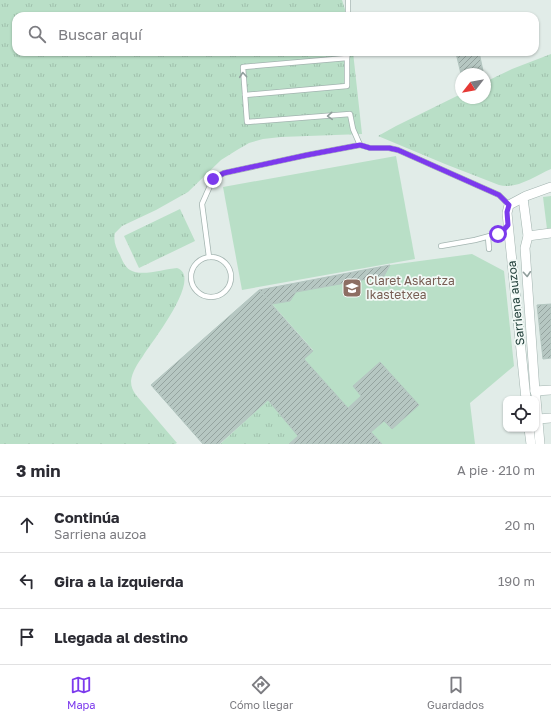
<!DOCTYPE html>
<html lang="es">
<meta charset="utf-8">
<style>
body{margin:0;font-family:"Golos Text",sans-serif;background:#f7f7f7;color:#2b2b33}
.controls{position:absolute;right:12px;bottom:12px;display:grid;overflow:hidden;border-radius:8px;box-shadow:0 1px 3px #0004}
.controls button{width:36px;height:36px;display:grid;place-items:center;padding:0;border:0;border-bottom:1px solid #e1e1e2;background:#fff;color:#2b2b33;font:20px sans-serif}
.compass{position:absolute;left:455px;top:68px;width:36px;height:36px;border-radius:50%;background:#fff;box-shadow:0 1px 3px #0004;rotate:239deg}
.stop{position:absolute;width:12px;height:12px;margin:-9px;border:3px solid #7c3aed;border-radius:50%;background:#fff}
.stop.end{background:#7c3aed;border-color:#fff;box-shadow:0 1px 4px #0008}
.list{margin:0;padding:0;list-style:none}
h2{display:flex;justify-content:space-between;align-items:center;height:52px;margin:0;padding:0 16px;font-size:17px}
h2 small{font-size:13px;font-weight:400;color:#7c7c81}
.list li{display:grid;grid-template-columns:26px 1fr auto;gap:12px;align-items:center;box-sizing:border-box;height:56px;padding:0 16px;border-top:1px solid #e1e1e2}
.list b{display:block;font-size:15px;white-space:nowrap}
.list p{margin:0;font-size:13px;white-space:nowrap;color:#7c7c81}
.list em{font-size:13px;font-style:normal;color:#7c7c81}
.icon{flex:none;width:22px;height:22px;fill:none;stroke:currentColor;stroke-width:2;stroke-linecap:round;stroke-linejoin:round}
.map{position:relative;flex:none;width:551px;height:444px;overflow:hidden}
.search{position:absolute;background:#fff;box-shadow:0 1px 3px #0004;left:12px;right:12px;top:12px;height:44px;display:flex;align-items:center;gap:10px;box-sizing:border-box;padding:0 14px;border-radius:12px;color:#7c7c81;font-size:15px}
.sheet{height:220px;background:#fff}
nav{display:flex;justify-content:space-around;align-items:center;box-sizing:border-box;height:56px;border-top:1px solid #e1e1e2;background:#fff;font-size:11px;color:#7c7c81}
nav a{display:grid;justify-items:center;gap:2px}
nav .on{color:#7c3aed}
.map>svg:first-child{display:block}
.grass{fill:url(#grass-tufts)}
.pitch{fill:#b9dfc7}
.building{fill:url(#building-hatch);stroke:#b3c6c0}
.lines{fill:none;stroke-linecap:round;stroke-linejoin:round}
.service-casing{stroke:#a3b4b0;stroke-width:6}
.minor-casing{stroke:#a3b4b0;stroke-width:10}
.service{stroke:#fff;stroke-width:4.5}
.minor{stroke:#fff;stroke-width:9}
.oneway{stroke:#909e9c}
.route{stroke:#7c3aed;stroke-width:5}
.labels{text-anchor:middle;stroke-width:3.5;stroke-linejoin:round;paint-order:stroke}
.education-label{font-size:12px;fill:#785e54;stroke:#f2f9f6;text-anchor:start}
.street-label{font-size:12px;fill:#203e39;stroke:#f2f9f6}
</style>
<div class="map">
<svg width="551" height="444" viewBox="0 0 551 444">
<defs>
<pattern id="grass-tufts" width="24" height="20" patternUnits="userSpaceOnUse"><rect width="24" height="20" fill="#b9dfc7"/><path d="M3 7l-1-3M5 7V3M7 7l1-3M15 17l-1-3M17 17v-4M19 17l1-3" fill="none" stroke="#9fc0ac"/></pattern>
<pattern id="building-hatch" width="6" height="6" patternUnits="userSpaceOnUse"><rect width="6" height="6" fill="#b6c7c2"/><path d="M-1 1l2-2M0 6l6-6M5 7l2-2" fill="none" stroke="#94a39f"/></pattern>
</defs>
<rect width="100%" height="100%" fill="#e1ece8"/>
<!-- grass -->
<g class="grass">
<path d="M 0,0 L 342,0 L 347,16 L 16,16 L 16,52 L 353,52 L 362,134 L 281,137 L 263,139 L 249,143 L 237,150 L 221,160 L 188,192 L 156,210 L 122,226 L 115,233 C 113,241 116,248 120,255 C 122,260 125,267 130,270 C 141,277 164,269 177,268 C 204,277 150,344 143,356 C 138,363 132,372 131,381 C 131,387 133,391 136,395 L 177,443 L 175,444 L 0,444 Z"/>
<path d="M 551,54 L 551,169 C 535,176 516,190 499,185 L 445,164 L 378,136 L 396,126 L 461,94 L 461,98 L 485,98 L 485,82 L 512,69 Z"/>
<path d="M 180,209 L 195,241 L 139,268 L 124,236 Z"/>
<path d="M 268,400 L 298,436 L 289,444 L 220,444 Z"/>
</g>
<!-- pitch -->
<g class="pitch">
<path d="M 396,156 L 415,259 L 242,290 L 223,187 Z"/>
<path d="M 551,196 L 551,229 L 547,229 L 543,197 Z"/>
<path d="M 472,254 L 504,271 L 514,366 L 470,403 L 475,444 L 382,444 L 371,432 L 384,421 L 392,429 L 418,405 L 380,362 L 353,386 L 361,396 L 348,408 L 304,359 L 313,350 L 272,304 L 290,301 L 296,292 L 384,276 L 390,265 Z"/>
</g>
<!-- building -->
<g class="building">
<path d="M 458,52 L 479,52 L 483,71 L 470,74 L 461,74 L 456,53 Z"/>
<path d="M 390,265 L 384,276 L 296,292 L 290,301 L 272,304 L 259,290 Z"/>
<path d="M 259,290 L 313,351 L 304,359 L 348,408 L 361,396 L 353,386 L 380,362 L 419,405 L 392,429 L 384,421 L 371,432 L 382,444 L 289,444 L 298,436 L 268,400 L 219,444 L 203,444 L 151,385 Z"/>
<path d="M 551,304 L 551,358 L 543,359 L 537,305 Z"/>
</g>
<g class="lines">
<defs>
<g id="service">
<path d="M 348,16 L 348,0"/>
<path d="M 348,52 L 347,58 L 243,67 L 247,122 L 350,114 L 353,129 L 360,145"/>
<path d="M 245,95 L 347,86 L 347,58"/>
<path d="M 488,237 L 489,249"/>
<path d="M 441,246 L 475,240 L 501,233 L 508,225"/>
<path d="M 209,257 L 202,204 L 213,179 L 224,173 L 307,155 L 360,145 L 370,148 L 389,148 L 398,150 L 499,195 L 509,205"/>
<circle cx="211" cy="277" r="20"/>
</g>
<g id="minor">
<path d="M 523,198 L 528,236 L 525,248 L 535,391"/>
<path d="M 528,236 L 551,233"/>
<path d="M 536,395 L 535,391 L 551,390"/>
<path d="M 526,399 L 507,213 L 509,205 L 526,196 L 551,187"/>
<path d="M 536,399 L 540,444"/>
<path d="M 538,419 L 551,418"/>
<path d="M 529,429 L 531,444"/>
</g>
</defs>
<!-- service casing -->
<use href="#service" class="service-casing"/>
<!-- minor casing -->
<use href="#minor" class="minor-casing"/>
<!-- service -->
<use href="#service" class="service"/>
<!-- minor -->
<use href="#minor" class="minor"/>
</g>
<!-- one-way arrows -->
<defs><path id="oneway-chevron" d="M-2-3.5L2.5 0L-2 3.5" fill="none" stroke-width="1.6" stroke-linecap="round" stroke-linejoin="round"/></defs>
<g class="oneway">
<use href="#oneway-chevron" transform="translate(243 75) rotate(-95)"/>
<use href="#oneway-chevron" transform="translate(330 116) rotate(176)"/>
<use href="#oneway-chevron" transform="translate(527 274) rotate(86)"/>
</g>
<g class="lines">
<!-- route -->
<path class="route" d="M 213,179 L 224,173 L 307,155 L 360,145 L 370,148 L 389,148 L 398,150 L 499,195 L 509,205 L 507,212 L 508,225 L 501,233 L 498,234"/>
</g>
<!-- icons -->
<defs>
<symbol id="university-square" viewBox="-11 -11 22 22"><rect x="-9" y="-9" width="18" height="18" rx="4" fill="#8d6e63" stroke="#f2f9f6"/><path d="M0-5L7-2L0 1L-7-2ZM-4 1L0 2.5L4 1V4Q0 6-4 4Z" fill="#fff"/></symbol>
</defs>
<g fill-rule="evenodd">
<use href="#university-square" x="341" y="277" width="22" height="22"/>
</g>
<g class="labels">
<!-- education labels -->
<g class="education-label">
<text x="366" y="285">Claret Askartza<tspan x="366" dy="14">Ikastetxea</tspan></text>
</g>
<!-- street labels -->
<g class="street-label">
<text transform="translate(516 303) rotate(-96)" y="4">Sarriena auzoa</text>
</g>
</g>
</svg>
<div class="controls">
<button><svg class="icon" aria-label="locate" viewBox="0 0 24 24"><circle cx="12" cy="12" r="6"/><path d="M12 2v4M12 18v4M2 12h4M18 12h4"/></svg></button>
</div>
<svg class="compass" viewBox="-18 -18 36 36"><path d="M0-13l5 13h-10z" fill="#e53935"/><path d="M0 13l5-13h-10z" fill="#7c7c81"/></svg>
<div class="stop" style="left:498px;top:234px"></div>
<div class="stop end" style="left:213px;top:179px"></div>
<div class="search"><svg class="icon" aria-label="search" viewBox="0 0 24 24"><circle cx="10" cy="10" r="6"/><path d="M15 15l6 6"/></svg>Buscar aquí</div>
</div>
<section class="sheet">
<h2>3 min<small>A pie · 210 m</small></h2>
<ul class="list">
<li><svg class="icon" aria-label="ahead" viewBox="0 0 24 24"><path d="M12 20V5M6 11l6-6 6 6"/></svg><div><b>Continúa</b><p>Sarriena auzoa</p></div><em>20 m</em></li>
<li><svg class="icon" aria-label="left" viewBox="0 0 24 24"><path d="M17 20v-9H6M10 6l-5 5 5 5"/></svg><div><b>Gira a la izquierda</b></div><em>190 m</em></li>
<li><svg class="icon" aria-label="arrive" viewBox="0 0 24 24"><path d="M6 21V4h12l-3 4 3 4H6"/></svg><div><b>Llegada al destino</b></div></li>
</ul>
</section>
<nav>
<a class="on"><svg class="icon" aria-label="map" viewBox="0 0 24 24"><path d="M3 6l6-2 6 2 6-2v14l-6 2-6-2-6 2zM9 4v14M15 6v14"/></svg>Mapa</a>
<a><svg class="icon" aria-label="directions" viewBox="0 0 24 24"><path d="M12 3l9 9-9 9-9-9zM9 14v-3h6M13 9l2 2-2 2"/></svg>Cómo llegar</a>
<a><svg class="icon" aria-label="saved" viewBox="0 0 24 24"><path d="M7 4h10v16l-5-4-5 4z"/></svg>Guardados</a>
</nav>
